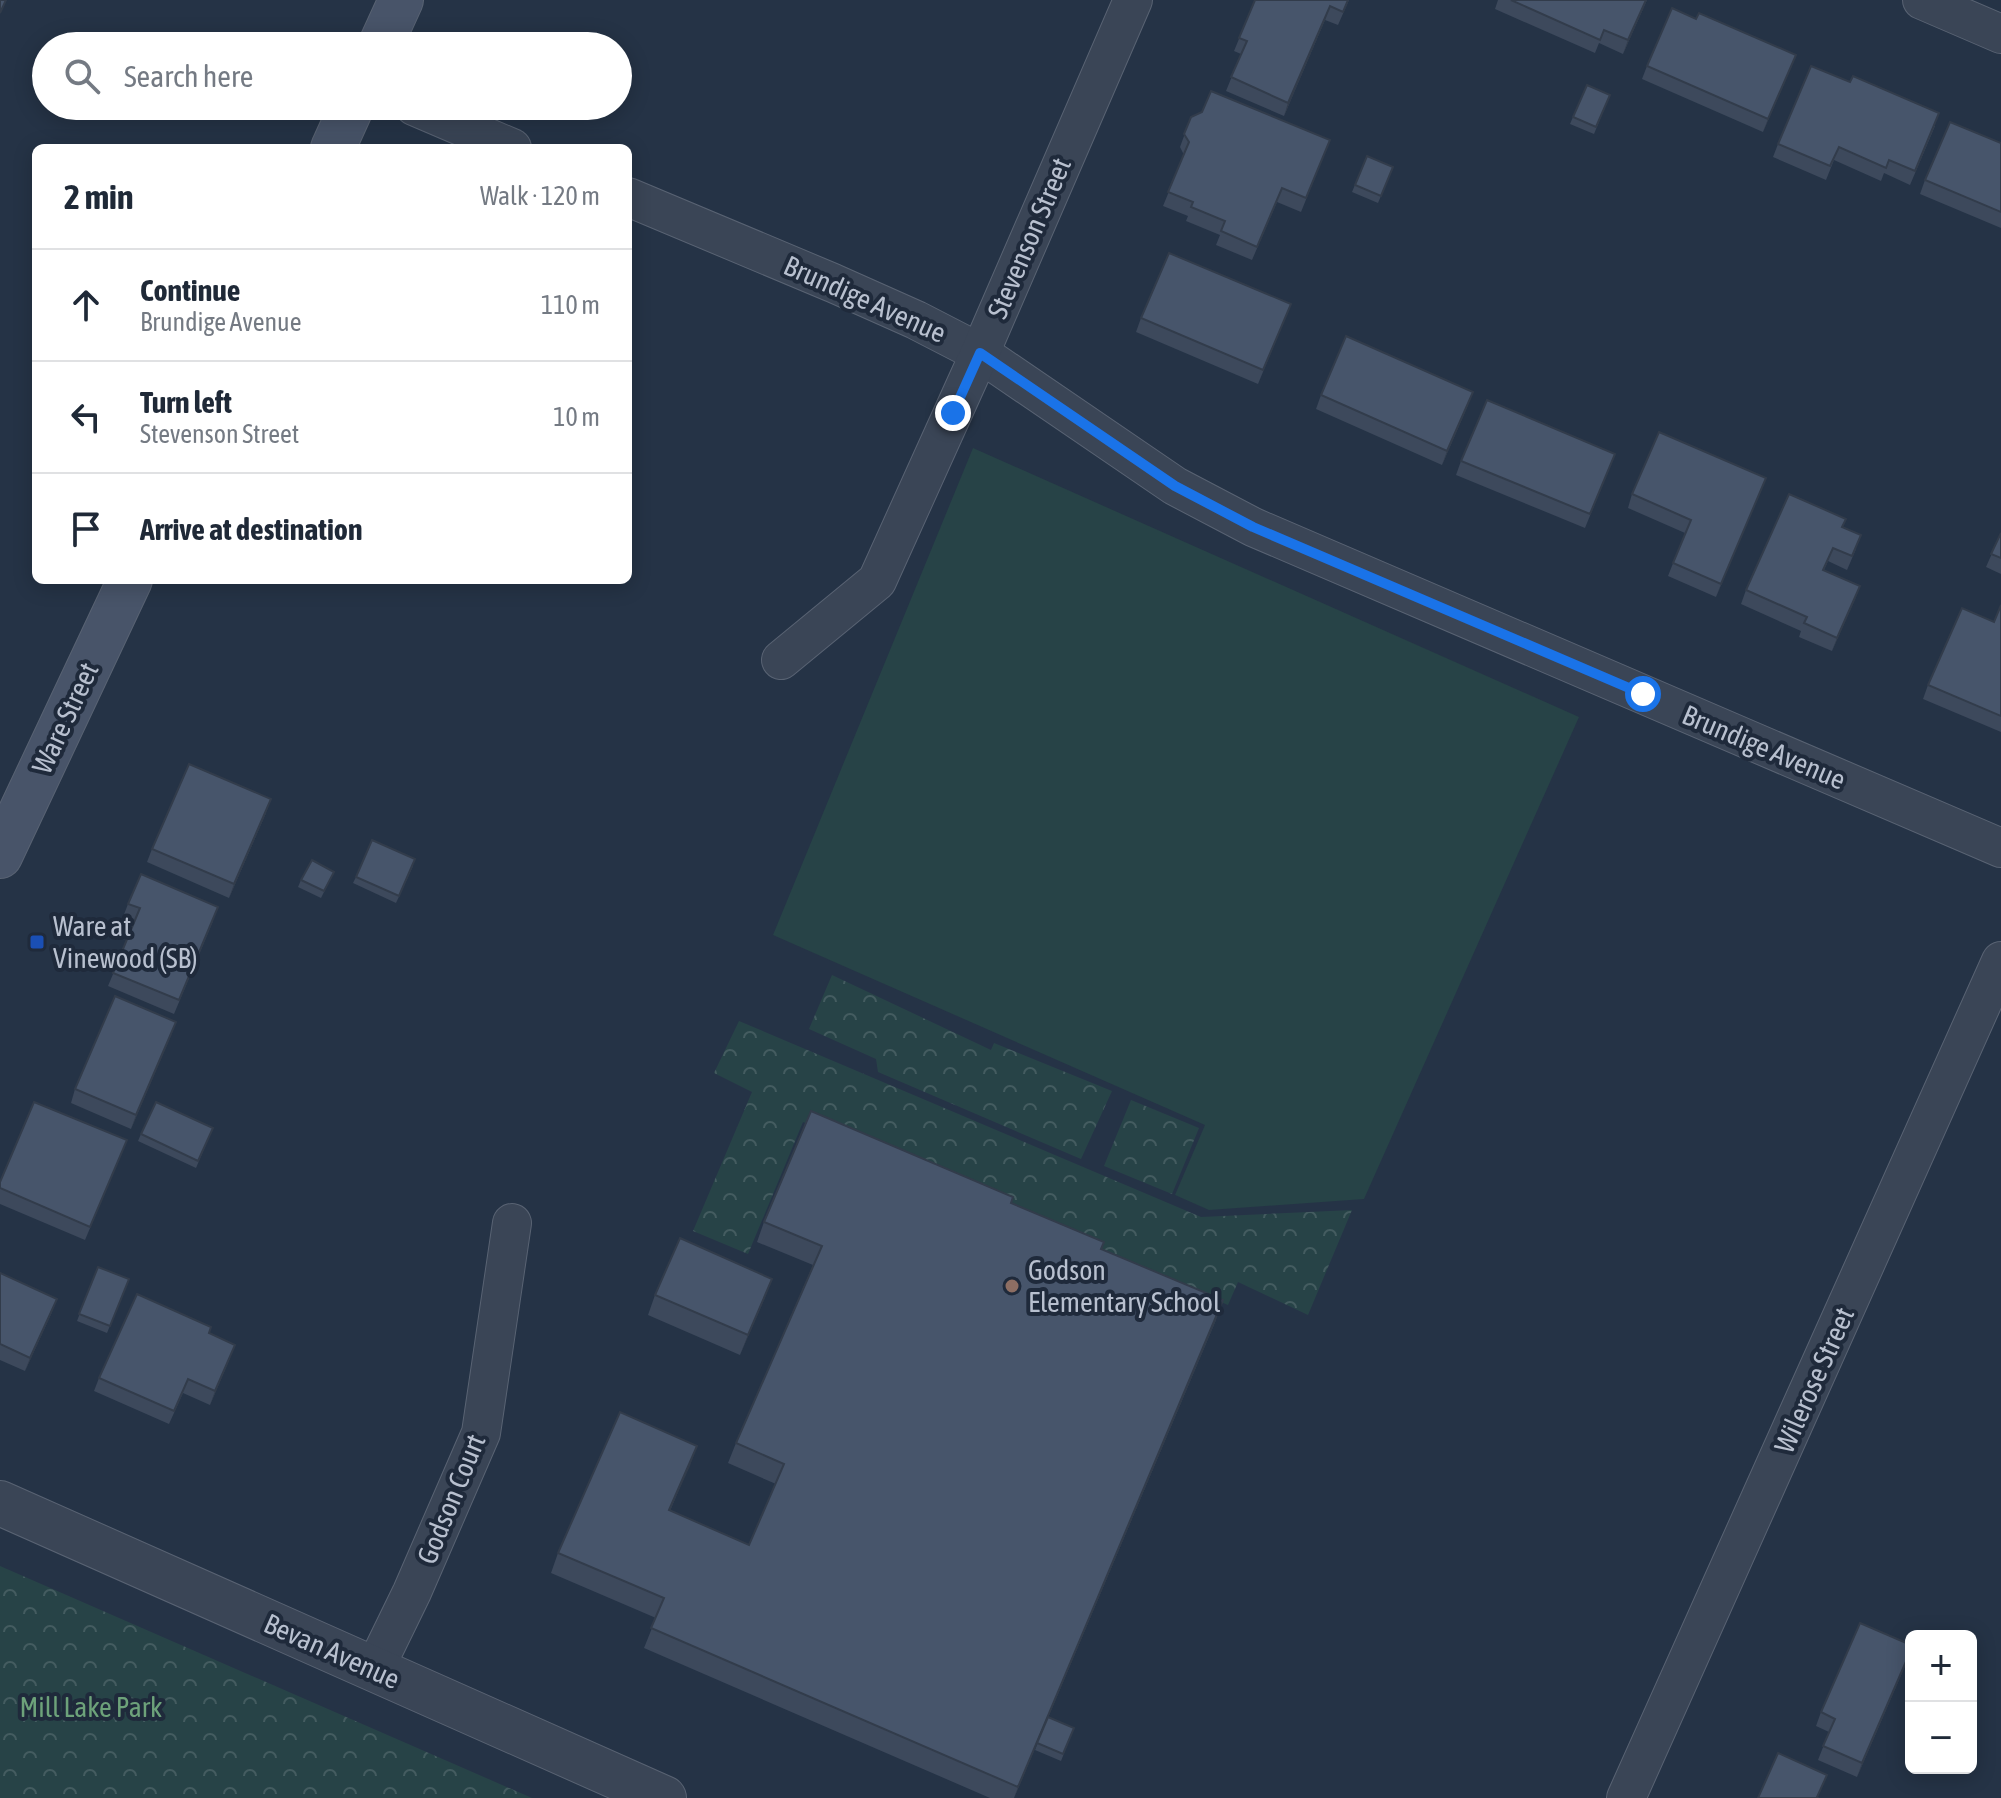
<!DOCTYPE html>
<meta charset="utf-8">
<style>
body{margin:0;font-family:"Asap Condensed",sans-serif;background:#f6f6f7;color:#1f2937}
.controls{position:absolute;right:24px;bottom:24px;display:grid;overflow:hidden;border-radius:12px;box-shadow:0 4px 20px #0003}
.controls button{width:72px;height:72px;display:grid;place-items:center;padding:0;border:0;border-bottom:2px solid #e0e1e3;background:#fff;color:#1f2937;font:40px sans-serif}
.stop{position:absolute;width:24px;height:24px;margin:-18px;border:6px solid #1a73e8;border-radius:50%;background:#fff}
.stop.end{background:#1a73e8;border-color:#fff;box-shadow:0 2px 8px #0008}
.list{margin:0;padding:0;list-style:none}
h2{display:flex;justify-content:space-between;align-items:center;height:104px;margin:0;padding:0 32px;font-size:34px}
h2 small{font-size:26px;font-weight:400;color:#747a83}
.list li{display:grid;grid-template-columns:52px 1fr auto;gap:24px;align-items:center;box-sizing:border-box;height:112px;padding:0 32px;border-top:2px solid #e0e1e3}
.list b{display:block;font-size:30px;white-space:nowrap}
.list p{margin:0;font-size:26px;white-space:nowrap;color:#747a83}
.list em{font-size:26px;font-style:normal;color:#747a83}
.icon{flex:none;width:44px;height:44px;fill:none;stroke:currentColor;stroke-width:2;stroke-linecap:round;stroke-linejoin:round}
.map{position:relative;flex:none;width:2001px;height:1798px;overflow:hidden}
.search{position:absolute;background:#fff;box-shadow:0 4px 20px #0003;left:32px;top:32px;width:600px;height:88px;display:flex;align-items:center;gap:20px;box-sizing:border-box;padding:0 28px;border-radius:44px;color:#747a83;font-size:30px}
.panel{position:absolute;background:#fff;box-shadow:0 4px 20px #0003;left:32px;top:144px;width:600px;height:440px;border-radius:12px}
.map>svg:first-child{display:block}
.grass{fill:#274347}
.forest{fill:url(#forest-crowns)}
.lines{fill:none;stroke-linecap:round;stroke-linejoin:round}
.minor-casing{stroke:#596373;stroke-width:40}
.tertiary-casing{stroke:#596373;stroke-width:46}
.secondary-casing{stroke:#596373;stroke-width:46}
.minor{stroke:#3a4556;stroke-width:38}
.tertiary{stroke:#3a4556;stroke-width:44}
.secondary{stroke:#485469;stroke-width:44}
.wall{fill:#3d495c}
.shaded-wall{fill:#323c4b}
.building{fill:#47556b;stroke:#323c4b;stroke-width:2}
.route{stroke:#1a73e8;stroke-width:10}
.transit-dot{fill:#1a4fb4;stroke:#1f2a3b;stroke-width:3}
.education-dot{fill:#8d6e63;stroke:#1f2a3b;stroke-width:3}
.labels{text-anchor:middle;stroke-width:8;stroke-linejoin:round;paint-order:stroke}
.street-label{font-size:28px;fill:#b8c0cf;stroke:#1f2a3b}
.poi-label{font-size:28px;fill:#b8c0cf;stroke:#1f2a3b;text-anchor:start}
.park-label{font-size:28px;fill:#6da27a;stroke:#1f2a3b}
</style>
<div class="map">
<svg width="2001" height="1798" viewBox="0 0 2001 1798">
<defs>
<pattern id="forest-crowns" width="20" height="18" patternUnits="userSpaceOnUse" patternTransform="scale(2)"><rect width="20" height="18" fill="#274347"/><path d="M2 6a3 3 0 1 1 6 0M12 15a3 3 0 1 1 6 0" fill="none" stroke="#445c60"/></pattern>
</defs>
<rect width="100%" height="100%" fill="#253346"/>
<!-- grass -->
<path class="grass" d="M 973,448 L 1579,717 L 1364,1199 L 1209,1210 L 1175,1195 L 1205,1125 L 773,935 Z"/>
<!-- forest -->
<g class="forest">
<path d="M 832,975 L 991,1050 L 994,1043 L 1112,1091 L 1081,1159 L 878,1072 L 876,1059 L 809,1029 Z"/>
<path d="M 739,1021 L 1201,1217 L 1352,1210 L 1308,1315 L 1238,1282 L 1228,1305 L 803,1122 L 748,1254 L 693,1231 L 752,1092 L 714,1073 Z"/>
<path d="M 1131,1100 L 1199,1128 L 1172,1194 L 1104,1166 Z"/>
<path d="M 0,1566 L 532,1798 L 0,1798 Z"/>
</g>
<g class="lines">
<defs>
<g id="minor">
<path d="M 1922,0 L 2001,34"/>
<path d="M 414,106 L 512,148"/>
<path d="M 628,197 L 833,283 L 916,320 L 980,353 L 1175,486 L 1253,527 L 2001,848"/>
<path d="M 781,660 L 877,581 L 980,353 L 1133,0"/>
<path d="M 374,1670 L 412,1592 L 481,1433 L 512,1223"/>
<path d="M 1626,1798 L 2001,961"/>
</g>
<path id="tertiary" d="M 0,1503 L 664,1798"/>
<g id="secondary">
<path d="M 380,46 L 401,0"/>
<path d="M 333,148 L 352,106"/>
<path d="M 0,856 L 130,580"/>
</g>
</defs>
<!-- minor casing -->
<use href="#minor" class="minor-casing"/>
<!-- tertiary casing -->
<use href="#tertiary" class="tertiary-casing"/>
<!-- secondary casing -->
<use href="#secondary" class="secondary-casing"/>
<!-- minor -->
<use href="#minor" class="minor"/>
<!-- tertiary -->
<use href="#tertiary" class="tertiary"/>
<!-- secondary -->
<use href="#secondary" class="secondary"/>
</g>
<!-- wall -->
<g class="wall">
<path d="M 1255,0 L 1349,0 L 1338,25 L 1325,20 L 1284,116 L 1226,91 L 1241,54 L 1234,51 Z"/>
<path d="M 1498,0 L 1647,0 L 1623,54 L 1599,43 L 1595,53 L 1495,9 Z"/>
<path d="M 1796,55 L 1763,132 L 1642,79 L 1647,66 Z"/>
<path d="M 1610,95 L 1594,134 L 1570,124 L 1573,117 Z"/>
<path d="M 1202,112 L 1330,140 L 1301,212 L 1277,202 L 1252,260 L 1216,245 L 1220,235 L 1186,221 L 1188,216 L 1163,206 L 1184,155 L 1180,147 L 1191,117 Z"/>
<path d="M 1935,126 L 1910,185 L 1884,173 L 1881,181 L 1834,160 L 1826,180 L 1773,157 L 1778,144 Z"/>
<path d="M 2001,143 L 2001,228 L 1920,194 L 1925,180 Z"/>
<path d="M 1367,156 L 1393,167 L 1378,203 L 1352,192 Z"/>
<path d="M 1291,304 L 1258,384 L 1136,332 L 1141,318 Z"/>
<path d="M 1321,395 L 1468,405 L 1442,465 L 1316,409 Z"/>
<path d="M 1615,454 L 1585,528 L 1456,475 L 1461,461 Z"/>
<path d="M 1766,478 L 1716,597 L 1668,576 L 1685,533 L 1628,508 L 1632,494 Z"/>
<path d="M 1843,527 L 1856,549 L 1847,570 L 1828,561 L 1824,570 L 1860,586 L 1832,651 L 1799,637 L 1801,631 L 1741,604 L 1746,590 Z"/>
<path d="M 2001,533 L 2001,574 L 1986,567 Z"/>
<path d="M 2001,605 L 2001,732 L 1923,699 L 1928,685 L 1994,622 Z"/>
<path d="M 266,813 L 229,898 L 147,862 L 152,849 Z"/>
<path d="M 413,866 L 396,903 L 353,883 L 356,877 Z"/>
<path d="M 334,872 L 321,898 L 298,887 L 301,880 Z"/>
<path d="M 128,904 L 213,921 L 174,1014 L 108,986 L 135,922 L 123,917 Z"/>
<path d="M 176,1022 L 131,1129 L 71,1103 L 75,1089 Z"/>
<path d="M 213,1128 L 196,1168 L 138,1141 L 141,1134 Z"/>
<path d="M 127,1140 L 85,1240 L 0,1204 L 0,1182 Z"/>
<path d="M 1011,1203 L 1101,1249 L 1216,1320 L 1014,1798 L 990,1798 L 644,1648 L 656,1618 L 551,1573 L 558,1553 L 697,1446 L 670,1511 L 749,1545 L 776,1484 L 728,1463 L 736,1443 L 813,1265 L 757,1242 L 764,1222 Z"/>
<path d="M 98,1267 L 129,1279 L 107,1333 L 77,1321 Z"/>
<path d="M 0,1273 L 52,1312 L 25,1371 L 0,1360 Z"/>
<path d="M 772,1279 L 740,1355 L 648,1315 L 655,1295 Z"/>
<path d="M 209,1333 L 230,1358 L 210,1405 L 183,1393 L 169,1424 L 94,1391 L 99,1378 Z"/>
<path d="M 1908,1659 L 1857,1777 L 1818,1760 L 1829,1732 L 1816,1726 L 1821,1712 Z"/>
<path d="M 1048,1717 L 1074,1728 L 1061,1761 L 1035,1750 Z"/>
</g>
<!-- shaded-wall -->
<g class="shaded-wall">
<path d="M 1646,0 L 1647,0 L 1623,54 L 1628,40 Z"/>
<path d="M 1330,6 L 1325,20 L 1284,116 L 1288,103 Z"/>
<path d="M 1796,55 L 1791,68 L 1763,132 L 1768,119 Z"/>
<path d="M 1473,392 L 1468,405 L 1442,465 L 1447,451 Z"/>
<path d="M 1766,478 L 1761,491 L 1716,597 L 1721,584 Z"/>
<path d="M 1860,586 L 1855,600 L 1832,651 L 1837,638 Z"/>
<path d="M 271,799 L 266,813 L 229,898 L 234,884 Z"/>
<path d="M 176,1022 L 171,1036 L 131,1129 L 136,1115 Z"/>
<path d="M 772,1279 L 765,1298 L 740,1355 L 748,1335 Z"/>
<path d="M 57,1299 L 52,1312 L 25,1371 L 30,1358 Z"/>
<path d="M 1223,1300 L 1216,1320 L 1014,1798 L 1018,1787 Z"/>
<path d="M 235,1345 L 230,1358 L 210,1405 L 215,1391 Z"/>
<path d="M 697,1446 L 690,1466 L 661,1530 L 669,1510 Z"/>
<path d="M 1911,1650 L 1908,1659 L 1857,1777 L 1862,1763 Z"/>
</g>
<!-- building -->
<g class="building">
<path d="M 0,0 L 6,0 L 0,13 Z"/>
<path d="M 1255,0 L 1348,0 L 1343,12 L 1330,6 L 1288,103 L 1231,77 L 1247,41 L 1239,38 Z"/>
<path d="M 1511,0 L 1646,0 L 1628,40 L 1604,30 L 1600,40 Z"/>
<path d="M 1672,8 L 1696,19 L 1699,13 L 1796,55 L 1768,119 L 1647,66 Z"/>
<path d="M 1811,66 L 1850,82 L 1853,76 L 1939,113 L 1915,171 L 1889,160 L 1886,168 L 1839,147 L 1830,166 L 1778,144 Z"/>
<path d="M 1587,85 L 1610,95 L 1596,127 L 1573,117 Z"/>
<path d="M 1211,91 L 1330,140 L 1306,198 L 1282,188 L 1257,247 L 1221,231 L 1225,221 L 1191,207 L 1193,202 L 1168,192 L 1189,142 L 1184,134 L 1191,117 L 1202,112 Z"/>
<path d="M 1950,122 L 2001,143 L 2001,212 L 1925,180 Z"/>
<path d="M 1367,156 L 1393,167 L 1381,196 L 1355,185 Z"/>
<path d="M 1169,253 L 1291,304 L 1263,370 L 1141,318 Z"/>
<path d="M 1346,336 L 1473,392 L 1447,451 L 1321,395 Z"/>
<path d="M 1487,400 L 1615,454 L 1590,514 L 1461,461 Z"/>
<path d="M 1659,432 L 1766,478 L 1721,584 L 1673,563 L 1691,520 L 1632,494 Z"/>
<path d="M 1789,494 L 1846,519 L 1842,527 L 1861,535 L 1852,556 L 1833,548 L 1823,570 L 1860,586 L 1837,638 L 1804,623 L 1807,617 L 1746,590 Z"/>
<path d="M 2001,533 L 2001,558 L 1991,554 Z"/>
<path d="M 2001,605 L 2001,716 L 1928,685 L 1962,608 L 1994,622 Z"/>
<path d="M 189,764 L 271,799 L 234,884 L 152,849 Z"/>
<path d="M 372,840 L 415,859 L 399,896 L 356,877 Z"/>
<path d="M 312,860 L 334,872 L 324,891 L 301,880 Z"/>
<path d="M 141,874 L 218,907 L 179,1000 L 113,973 L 140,908 L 128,904 Z"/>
<path d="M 115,996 L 176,1022 L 136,1115 L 75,1089 Z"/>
<path d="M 34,1102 L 127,1140 L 90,1227 L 0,1188 L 0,1182 Z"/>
<path d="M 156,1102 L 213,1128 L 198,1161 L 141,1134 Z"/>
<path d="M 811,1111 L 1013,1197 L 1011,1203 L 1104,1242 L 1101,1249 L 1223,1300 L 1018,1787 L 651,1628 L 664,1598 L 558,1553 L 620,1412 L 697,1446 L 669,1510 L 749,1545 L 784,1464 L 736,1443 L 822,1246 L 764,1222 Z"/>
<path d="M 680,1238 L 772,1279 L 748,1335 L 655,1295 Z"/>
<path d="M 98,1267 L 129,1279 L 110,1326 L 79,1314 Z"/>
<path d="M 0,1273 L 57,1299 L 30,1358 L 0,1344 Z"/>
<path d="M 137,1294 L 211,1327 L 209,1333 L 235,1345 L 215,1391 L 188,1379 L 174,1411 L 99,1378 Z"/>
<path d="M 1860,1623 L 1911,1645 L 1911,1650 L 1862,1763 L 1823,1746 L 1835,1719 L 1821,1712 Z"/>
<path d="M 1048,1717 L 1074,1728 L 1063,1754 L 1037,1743 Z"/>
<path d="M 1778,1753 L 1827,1775 L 1817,1797 L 1818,1798 L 1758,1798 Z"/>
</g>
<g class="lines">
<!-- route -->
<path class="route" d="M 953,413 L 980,353 L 1175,486 L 1253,527 L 1643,694"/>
</g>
<!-- markers -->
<rect class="transit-dot" x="29" y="934" width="16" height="16" rx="4"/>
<circle class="education-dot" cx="1012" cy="1286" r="8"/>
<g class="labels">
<!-- street labels -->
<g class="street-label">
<text transform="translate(1029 238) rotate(-67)" y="10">Stevenson Street</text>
<text transform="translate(865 299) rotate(24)" y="10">Brundige Avenue</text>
<text transform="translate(65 718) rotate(-65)" y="10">Ware Street</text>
<text transform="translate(1764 747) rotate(23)" y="10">Brundige Avenue</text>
<text transform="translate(1814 1380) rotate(-66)" y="10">Wilerose Street</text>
<text transform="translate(451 1499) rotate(-68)" y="10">Godson Court</text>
<text transform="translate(332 1651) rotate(24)" y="10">Bevan Avenue</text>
</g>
<!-- poi labels -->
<g class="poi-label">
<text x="53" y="936">Ware at<tspan x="53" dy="32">Vinewood (SB)</tspan></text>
<text x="1028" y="1280">Godson<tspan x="1028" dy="32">Elementary School</tspan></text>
</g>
<!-- park labels -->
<g class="park-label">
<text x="91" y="1717">Mill Lake Park</text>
</g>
</g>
</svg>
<div class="controls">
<button>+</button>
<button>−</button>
</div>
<div class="stop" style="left:1643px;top:694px"></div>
<div class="stop end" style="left:953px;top:413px"></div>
<div class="search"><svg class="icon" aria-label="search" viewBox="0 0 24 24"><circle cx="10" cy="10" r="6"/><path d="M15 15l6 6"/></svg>Search here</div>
<section class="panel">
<h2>2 min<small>Walk · 120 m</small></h2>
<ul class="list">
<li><svg class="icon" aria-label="ahead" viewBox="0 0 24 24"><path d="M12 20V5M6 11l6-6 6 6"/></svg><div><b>Continue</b><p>Brundige Avenue</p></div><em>110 m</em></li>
<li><svg class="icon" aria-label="left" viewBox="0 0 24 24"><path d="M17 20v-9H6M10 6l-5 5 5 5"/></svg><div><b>Turn left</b><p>Stevenson Street</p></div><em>10 m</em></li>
<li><svg class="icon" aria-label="arrive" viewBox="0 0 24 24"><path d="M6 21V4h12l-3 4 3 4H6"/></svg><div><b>Arrive at destination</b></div></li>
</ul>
</section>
</div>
